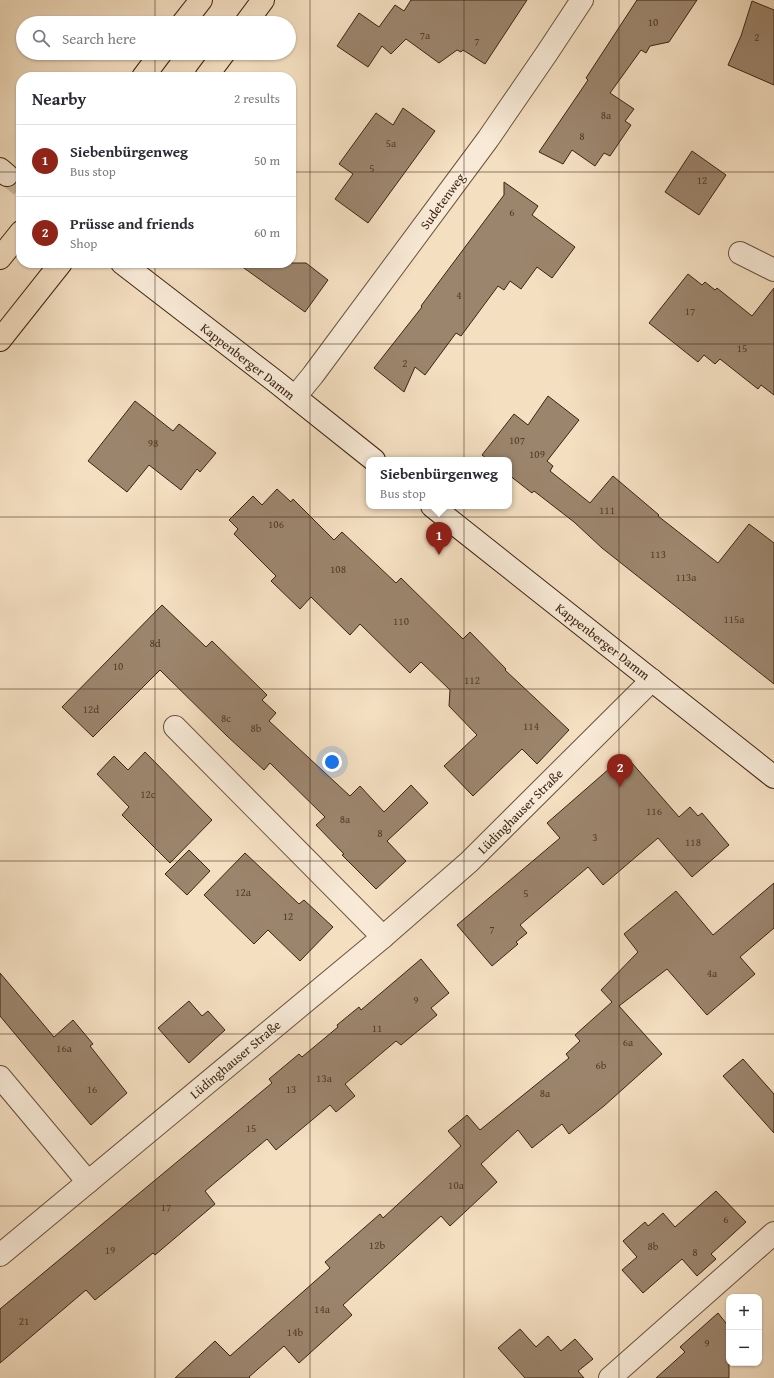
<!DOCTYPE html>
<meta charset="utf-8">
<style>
body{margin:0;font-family:"Gentium Book Plus",serif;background:#f2f2f3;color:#2b2b33}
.controls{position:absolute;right:12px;bottom:12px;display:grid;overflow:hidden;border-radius:8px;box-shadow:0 1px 3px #0004}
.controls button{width:36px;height:36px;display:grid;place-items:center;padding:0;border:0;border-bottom:1px solid #e1e1e2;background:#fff;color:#2b2b33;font:20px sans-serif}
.you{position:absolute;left:332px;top:762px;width:14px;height:14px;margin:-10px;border:3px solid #fff;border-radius:50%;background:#1a73e8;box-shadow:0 0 0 6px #1a73e833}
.badge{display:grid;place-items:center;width:26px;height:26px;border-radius:50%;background:#8f2418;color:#fff;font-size:13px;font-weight:700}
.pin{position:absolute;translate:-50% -33px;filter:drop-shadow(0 1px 2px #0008)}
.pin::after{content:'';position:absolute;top:21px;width:14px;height:12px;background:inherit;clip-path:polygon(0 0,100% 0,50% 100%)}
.popup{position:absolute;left:366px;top:457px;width:146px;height:52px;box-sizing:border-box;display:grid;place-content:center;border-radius:8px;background:#fff;filter:drop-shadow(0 1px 3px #0005);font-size:13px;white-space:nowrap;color:#7c7c81}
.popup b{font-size:15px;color:#2b2b33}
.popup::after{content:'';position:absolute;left:50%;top:100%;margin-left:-8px;border:8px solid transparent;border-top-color:#fff}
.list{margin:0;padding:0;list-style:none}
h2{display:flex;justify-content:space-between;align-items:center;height:52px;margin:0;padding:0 16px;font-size:17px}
h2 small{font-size:13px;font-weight:400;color:#7c7c81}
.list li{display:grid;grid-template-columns:26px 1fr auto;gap:12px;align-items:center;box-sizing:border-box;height:72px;padding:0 16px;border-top:1px solid #e1e1e2}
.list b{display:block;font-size:15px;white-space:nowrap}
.list p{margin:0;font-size:13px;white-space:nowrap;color:#7c7c81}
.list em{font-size:13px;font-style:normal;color:#7c7c81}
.icon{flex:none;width:22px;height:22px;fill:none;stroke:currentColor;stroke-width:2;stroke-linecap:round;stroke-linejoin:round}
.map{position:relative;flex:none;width:774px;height:1378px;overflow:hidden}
.search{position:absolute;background:#fff;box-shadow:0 1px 3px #0004;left:16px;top:16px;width:280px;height:44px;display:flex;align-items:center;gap:10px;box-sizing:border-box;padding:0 14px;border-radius:22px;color:#7c7c81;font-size:15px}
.panel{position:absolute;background:#fff;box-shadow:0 1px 3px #0004;left:16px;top:72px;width:280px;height:196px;border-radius:16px}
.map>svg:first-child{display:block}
.building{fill:#9c856d;stroke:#3c2412}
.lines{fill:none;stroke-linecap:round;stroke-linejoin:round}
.secondary-tunnel{stroke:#cfba9e;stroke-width:22;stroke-dasharray:22 11;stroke-linecap:butt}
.street-casing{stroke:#6a533e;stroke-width:24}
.secondary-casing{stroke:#3c2412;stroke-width:24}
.highway-casing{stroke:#3c2412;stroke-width:24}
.street{stroke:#f8ead7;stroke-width:22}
.secondary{stroke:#f8ead7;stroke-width:22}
.highway{stroke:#f4dfc1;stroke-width:22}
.grid{fill:none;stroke:#3c2412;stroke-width:1;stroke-opacity:0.55}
.labels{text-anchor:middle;stroke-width:3;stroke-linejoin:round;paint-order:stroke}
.number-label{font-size:11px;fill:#543c29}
.street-label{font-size:13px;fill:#3c2412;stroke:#f8ead7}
</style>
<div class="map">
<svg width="774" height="1378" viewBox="0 0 774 1378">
<rect width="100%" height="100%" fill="#f4dfc1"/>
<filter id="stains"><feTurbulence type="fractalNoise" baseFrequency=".005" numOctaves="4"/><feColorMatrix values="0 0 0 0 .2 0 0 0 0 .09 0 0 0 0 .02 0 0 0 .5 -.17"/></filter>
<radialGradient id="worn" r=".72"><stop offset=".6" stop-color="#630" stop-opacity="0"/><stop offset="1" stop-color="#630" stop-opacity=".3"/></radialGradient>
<!-- building -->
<g class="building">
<path d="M 411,0 L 527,0 L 485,64 L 463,50 L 461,52 L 457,50 L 439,63 L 406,39 L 391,54 L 382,46 L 368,67 L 337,46 L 359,13 L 379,27 L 395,5 L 404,11 Z"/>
<path d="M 637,0 L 697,0 L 669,42 L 650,46 L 646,53 L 641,50 L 610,93 L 634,109 L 625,121 L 631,125 L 610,156 L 604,153 L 595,166 L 572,150 L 563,164 L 539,152 L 588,80 L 586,78 Z"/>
<path d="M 752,1 L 774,10 L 774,85 L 728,65 L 741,36 Z"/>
<path d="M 403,108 L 435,131 L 368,223 L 335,199 L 353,174 L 339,164 L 376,113 L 393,125 Z"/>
<path d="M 692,151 L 726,175 L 699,215 L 665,192 Z"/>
<path d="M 504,182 L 538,206 L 532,215 L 575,247 L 552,278 L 537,267 L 521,289 L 510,281 L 504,290 L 498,286 L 461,336 L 456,333 L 425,375 L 415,367 L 404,392 L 374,368 L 422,307 L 421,306 L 504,195 Z"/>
<path d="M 237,263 L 306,263 L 328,280 L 305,312 Z"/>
<path d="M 688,274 L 702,285 L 705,282 L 715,290 L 717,288 L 752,316 L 774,288 L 774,395 L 761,385 L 758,389 L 720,359 L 715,364 L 704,355 L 698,362 L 649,323 Z"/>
<path d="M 548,396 L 579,420 L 547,461 L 553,466 L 550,471 L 590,503 L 613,476 L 659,515 L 658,516 L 718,563 L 749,524 L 774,543 L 774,684 L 602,548 L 574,522 L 534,491 L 532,493 L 509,475 L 509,460 L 489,460 L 482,455 L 514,414 L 528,425 Z"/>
<path d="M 135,401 L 173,431 L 179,424 L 216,453 L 200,472 L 197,469 L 181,490 L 149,465 L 127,492 L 88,461 Z"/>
<path d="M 277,489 L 291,502 L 293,499 L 334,540 L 342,532 L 396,583 L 401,578 L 463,639 L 470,632 L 506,669 L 505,670 L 569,730 L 537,764 L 522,749 L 473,796 L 444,766 L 477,735 L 449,706 L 450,690 L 421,662 L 410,673 L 360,624 L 350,635 L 311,597 L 300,609 L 271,581 L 276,576 L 234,534 L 238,529 L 229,520 L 253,496 L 262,505 Z"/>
<path d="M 162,605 L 206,647 L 212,641 L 267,695 L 262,700 L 276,713 L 269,721 L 350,796 L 360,786 L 384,812 L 411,785 L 428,803 L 387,841 L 406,861 L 376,889 L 342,855 L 344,854 L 316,825 L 325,817 L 270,763 L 264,770 L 227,736 L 160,670 L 93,737 L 62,707 Z"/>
<path d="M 145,752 L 212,820 L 170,863 L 122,815 L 129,807 L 97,774 L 114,756 L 128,770 Z"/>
<path d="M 625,755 L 679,817 L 690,807 L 698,816 L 702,813 L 729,845 L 692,877 L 658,838 L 603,885 L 588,867 L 520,925 L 527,933 L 516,942 L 518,944 L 492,966 L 457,925 L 560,838 L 547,823 Z"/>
<path d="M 189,850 L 210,871 L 187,895 L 165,874 Z"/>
<path d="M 245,853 L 299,904 L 304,900 L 333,927 L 300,961 L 268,930 L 254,944 L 204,895 Z"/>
<path d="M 774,883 L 774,928 L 740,957 L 755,974 L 707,1015 L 667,969 L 619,1006 L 662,1054 L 604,1106 L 569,1134 L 562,1124 L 532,1148 L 518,1130 L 481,1164 L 497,1182 L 450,1226 L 441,1216 L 343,1305 L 352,1315 L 299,1363 L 284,1346 L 249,1377 L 250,1378 L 175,1378 L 215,1341 L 230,1356 L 330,1268 L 325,1262 L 380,1214 L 383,1218 L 461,1146 L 448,1131 L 467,1115 L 480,1130 L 569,1058 L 566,1054 L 580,1041 L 575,1035 L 612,1002 L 601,990 L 638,952 L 624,934 L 676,891 L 713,935 Z"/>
<path d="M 421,959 L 449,993 L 431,1008 L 437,1015 L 401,1045 L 396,1041 L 345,1084 L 355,1096 L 336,1112 L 330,1105 L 276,1150 L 267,1139 L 205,1191 L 215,1204 L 155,1255 L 153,1253 L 95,1300 L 86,1290 L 0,1363 L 0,1309 L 272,1083 L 269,1079 L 299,1054 L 302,1057 L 338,1027 L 337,1025 L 359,1007 L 361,1010 Z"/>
<path d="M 0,973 L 54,1037 L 73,1020 L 93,1044 L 90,1046 L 127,1093 L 91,1125 L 0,1016 Z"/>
<path d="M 189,1001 L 202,1016 L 208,1011 L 225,1030 L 189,1063 L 158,1028 Z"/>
<path d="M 743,1059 L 774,1094 L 774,1133 L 723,1076 Z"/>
<path d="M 716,1191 L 746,1222 L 711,1254 L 716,1259 L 697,1276 L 682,1259 L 643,1293 L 622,1270 L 637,1257 L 623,1241 L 645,1222 L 648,1226 L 663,1213 L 675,1227 Z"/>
<path d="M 718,1313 L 729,1327 L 729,1378 L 656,1378 L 685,1352 L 680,1347 Z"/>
<path d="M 520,1329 L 536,1347 L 548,1336 L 561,1351 L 575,1339 L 593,1359 L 578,1371 L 584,1378 L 525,1378 L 498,1348 Z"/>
</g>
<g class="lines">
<!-- secondary-tunnel -->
<path class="secondary-tunnel" d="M 7,175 L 21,186"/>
<defs>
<g id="street">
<path d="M 740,253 L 774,270"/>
<path d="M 295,397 L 313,375 L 488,139 L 547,53 L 582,0"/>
<path d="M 175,727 L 383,937"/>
<path d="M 0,1077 L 88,1182"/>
<path d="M 0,1255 L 383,937 L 469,862 L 652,680"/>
<path d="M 610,1378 L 774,1233"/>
</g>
<g id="secondary">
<path d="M 0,169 L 7,175"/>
<path d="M 122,263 L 275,381 L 374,460"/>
<path d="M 432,506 L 774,777"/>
</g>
<g id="highway">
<path d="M 183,23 L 201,0"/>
<path d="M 246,23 L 263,0"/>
<path d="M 143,77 L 161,53"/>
<path d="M 206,77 L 224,53"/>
<path d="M 0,258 L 21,232"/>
<path d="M 0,340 L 61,263"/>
</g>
</defs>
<!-- street casing -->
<use href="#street" class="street-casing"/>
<!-- secondary casing -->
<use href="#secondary" class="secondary-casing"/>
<!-- highway casing -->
<use href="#highway" class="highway-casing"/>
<!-- street -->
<use href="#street" class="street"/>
<!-- secondary -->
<use href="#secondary" class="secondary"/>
<!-- highway -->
<use href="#highway" class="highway"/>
</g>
<!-- grid -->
<path class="grid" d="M 155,0 L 155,23M 310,0 L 310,1378M 464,0 L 464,1378M 619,0 L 619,1378M 155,53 L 155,77M 0,172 L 21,172M 291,172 L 774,172M 155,263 L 155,1378M 0,344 L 774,344M 0,517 L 774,517M 0,689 L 774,689M 0,861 L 774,861M 0,1034 L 774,1034M 0,1206 L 774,1206"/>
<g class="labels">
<!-- number labels -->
<g class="number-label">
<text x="653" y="26">10</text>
<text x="425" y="39">7a</text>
<text x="757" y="41">2</text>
<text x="477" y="45">7</text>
<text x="606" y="119">8a</text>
<text x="582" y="140">8</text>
<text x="391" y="147">5a</text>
<text x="372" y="172">5</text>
<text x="702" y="184">12</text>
<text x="512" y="216">6</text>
<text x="459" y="299">4</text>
<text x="690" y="315">17</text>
<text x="742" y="352">15</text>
<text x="405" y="367">2</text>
<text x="517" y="444">107</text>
<text x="153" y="447">98</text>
<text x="537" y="458">109</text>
<text x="607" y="514">111</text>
<text x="276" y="528">106</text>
<text x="658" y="558">113</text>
<text x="338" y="573">108</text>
<text x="686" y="581">113a</text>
<text x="734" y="623">115a</text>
<text x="401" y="625">110</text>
<text x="155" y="647">8d</text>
<text x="118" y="670">10</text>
<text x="472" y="684">112</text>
<text x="91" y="713">12d</text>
<text x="226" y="722">8c</text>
<text x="531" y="730">114</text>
<text x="256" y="732">8b</text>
<text x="148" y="798">12c</text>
<text x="654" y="815">116</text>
<text x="345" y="823">8a</text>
<text x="380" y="837">8</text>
<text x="595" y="841">3</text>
<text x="693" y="846">118</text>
<text x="243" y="896">12a</text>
<text x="526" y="897">5</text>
<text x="288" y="920">12</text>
<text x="492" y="933">7</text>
<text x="712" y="977">4a</text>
<text x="416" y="1004">9</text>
<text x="377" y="1032">11</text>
<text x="628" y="1046">6a</text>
<text x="64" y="1052">16a</text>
<text x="601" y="1069">6b</text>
<text x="324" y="1082">13a</text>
<text x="92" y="1093">16</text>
<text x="291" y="1093">13</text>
<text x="545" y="1097">8a</text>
<text x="251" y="1132">15</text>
<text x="456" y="1189">10a</text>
<text x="166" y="1211">17</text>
<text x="726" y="1223">6</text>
<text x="377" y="1249">12b</text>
<text x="653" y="1250">8b</text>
<text x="110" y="1254">19</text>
<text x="695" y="1256">8</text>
<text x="322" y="1313">14a</text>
<text x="24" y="1325">21</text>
<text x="295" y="1336">14b</text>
<text x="707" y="1347">9</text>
</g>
<!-- street labels -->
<g class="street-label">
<text transform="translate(442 201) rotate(-54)" y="5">Sudetenweg</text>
<text transform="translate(248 361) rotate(38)" y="5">Kappenberger Damm</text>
<text transform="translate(603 641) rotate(38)" y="5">Kappenberger Damm</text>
<text transform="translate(520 811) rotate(-45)" y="5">Lüdinghauser Straße</text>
<text transform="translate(235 1059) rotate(-40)" y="5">Lüdinghauser Straße</text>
</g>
</g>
<rect width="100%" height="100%" filter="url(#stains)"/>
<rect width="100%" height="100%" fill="url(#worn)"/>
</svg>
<div class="controls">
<button>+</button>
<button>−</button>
</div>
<div class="you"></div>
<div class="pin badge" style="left:439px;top:555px">1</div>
<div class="popup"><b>Siebenbürgenweg</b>Bus stop</div>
<div class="pin badge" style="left:620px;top:787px">2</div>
<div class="search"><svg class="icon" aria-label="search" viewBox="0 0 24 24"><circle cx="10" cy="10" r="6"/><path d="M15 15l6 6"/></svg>Search here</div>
<section class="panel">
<h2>Nearby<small>2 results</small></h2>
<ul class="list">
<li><span class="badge">1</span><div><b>Siebenbürgenweg</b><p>Bus stop</p></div><em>50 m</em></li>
<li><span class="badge">2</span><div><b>Prüsse and friends</b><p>Shop</p></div><em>60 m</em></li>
</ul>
</section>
</div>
